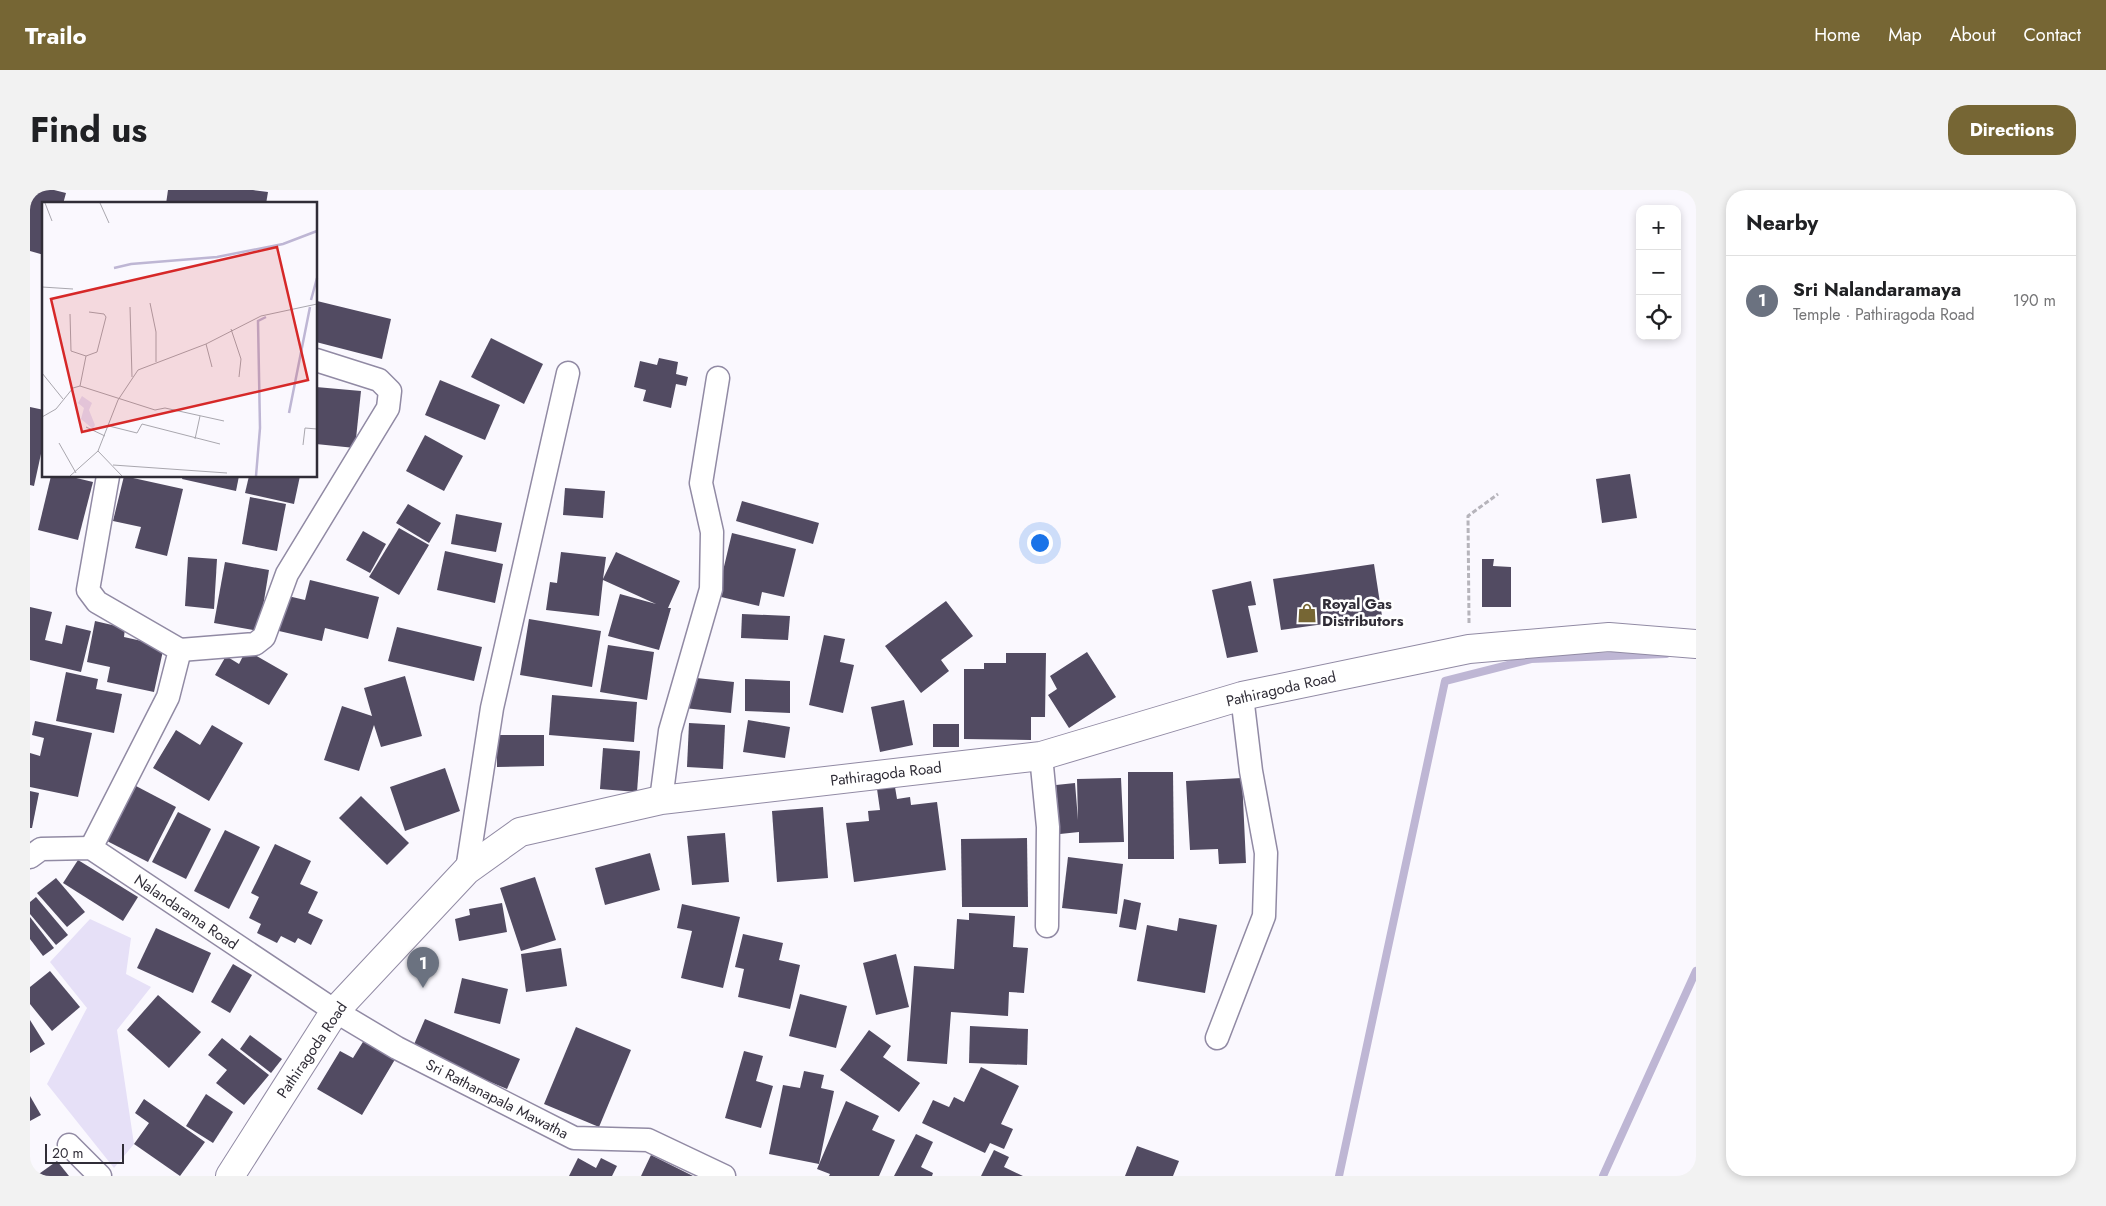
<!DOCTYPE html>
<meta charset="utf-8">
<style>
body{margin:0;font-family:Jost,sans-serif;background:#f2f2f2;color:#202124}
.controls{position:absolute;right:15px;top:15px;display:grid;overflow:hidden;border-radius:10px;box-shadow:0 2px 8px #0003}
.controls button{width:45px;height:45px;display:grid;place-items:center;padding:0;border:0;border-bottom:1px solid #e0e0e0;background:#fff;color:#202124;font:25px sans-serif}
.scale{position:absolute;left:15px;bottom:12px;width:79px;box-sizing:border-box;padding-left:5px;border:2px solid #302d37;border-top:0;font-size:14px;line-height:18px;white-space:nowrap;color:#302d37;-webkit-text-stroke:4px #fff;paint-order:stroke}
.you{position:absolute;left:1009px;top:352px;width:18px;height:18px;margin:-12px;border:4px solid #fff;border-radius:50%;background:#1a73e8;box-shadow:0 0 0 8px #1a73e833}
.badge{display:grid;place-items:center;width:32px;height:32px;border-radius:50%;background:#766634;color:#fff;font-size:16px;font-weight:700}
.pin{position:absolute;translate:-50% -41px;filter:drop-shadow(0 1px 2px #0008)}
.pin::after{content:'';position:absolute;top:26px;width:18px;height:15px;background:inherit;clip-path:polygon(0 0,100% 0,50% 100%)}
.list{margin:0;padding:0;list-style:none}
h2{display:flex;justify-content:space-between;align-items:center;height:65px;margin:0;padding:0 20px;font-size:21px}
h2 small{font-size:16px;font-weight:400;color:#757577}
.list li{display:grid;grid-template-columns:32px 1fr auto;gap:15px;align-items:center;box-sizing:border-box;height:90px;padding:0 20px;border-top:1px solid #e0e0e0}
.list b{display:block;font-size:19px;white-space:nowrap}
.list p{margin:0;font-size:16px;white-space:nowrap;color:#757577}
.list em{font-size:16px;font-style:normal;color:#757577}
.icon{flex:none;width:28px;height:28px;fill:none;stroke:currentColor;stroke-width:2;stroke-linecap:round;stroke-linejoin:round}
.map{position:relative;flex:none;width:1666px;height:986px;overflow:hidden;border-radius:20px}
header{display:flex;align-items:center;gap:30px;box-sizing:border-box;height:70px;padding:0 25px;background:#766634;color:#fff}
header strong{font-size:24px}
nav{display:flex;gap:28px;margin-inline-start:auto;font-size:18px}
.intro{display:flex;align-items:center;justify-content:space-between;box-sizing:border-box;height:120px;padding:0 30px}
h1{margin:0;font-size:35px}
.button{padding:12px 22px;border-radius:20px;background:#766634;color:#fff;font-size:18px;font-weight:700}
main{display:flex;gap:30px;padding:0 30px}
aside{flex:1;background:#fff;border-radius:20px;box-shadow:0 2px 8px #0003}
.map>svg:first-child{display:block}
.green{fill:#e6e0f7}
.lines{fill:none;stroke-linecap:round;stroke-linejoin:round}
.stream{stroke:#beb6d4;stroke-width:8}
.building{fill:#524b62}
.minor-casing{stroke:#918aa4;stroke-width:25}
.tertiary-casing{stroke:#918aa4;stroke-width:30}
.path{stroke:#b6b4bb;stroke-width:3;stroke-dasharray:5 2.5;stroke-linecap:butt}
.minor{stroke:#fff;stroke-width:22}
.tertiary{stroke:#fff;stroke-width:28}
.labels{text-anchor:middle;stroke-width:5;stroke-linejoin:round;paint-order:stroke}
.poi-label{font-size:15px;font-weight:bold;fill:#302d37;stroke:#fff;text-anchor:start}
.street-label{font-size:15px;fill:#302d37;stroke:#fff}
.inset-river{fill:none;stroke:#beb6d4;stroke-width:2.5}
.inset-road{fill:none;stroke:#a9a7ae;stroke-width:1}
.view{fill:#d62828;fill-opacity:0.15;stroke:#d62828;stroke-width:2.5}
.inset-edge{fill:none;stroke:#302d37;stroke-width:2.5}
</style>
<header>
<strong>Trailo</strong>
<nav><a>Home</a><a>Map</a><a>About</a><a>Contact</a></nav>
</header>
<div class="intro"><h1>Find us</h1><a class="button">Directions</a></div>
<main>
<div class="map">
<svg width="1666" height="986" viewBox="0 0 1666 986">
<rect width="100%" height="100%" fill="#faf8fe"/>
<!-- green -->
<path class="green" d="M 60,729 L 101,748 L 96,784 L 121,797 L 87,840 L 104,954 L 84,978 L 17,894 L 57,818 L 20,772 Z"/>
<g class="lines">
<!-- stream -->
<g class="stream">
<path d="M 1309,986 L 1415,491 L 1501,469 L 1636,464"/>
<path d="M 1573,986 L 1666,781"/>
</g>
</g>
<!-- building -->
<g class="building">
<path d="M 0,0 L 24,0 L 36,3 L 33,14 L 14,14 L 14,65 L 0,61 Z"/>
<path d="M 138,0 L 223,0 L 238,2 L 236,14 L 136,14 Z"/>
<path d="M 287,111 L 361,129 L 352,169 L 286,152 Z"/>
<path d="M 461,148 L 513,174 L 494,214 L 441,187 Z"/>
<path d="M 629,168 L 648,172 L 646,184 L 658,187 L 656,196 L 646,194 L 641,218 L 613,211 L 616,200 L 604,197 L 610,171 L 627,175 Z"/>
<path d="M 410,190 L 470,215 L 455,250 L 395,225 Z"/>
<path d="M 286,197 L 331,201 L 325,258 L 286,254 Z"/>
<path d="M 0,217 L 14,220 L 14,250 L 4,296 L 0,295 Z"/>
<path d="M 395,245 L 433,266 L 414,301 L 376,281 Z"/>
<path d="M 1600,284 L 1607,328 L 1572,333 L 1566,289 Z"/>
<path d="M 21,286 L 38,286 L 63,292 L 48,350 L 8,340 Z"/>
<path d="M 94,286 L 153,299 L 137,366 L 105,358 L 111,337 L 83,331 Z"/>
<path d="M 153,286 L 209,286 L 206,301 L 152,289 Z"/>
<path d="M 219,286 L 270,286 L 264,314 L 215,303 Z"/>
<path d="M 535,298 L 575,301 L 573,328 L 533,325 Z"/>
<path d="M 220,307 L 256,314 L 247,361 L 212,354 Z"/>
<path d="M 712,311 L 789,333 L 783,354 L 706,331 Z"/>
<path d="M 378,314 L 411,333 L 399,353 L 366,333 Z"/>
<path d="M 426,324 L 472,333 L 466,362 L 421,354 Z"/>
<path d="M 369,338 L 399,355 L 369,405 L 339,387 Z"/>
<path d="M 333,341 L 356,354 L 340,383 L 316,370 Z"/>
<path d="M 702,343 L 766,359 L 754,407 L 732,402 L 729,416 L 687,406 Z"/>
<path d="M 415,361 L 473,374 L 465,413 L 407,400 Z"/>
<path d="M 531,362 L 576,367 L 573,389 L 586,362 L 650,391 L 638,418 L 641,418 L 629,460 L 578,446 L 590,404 L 626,414 L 573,390 L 569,426 L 516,420 L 520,392 L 527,393 Z"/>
<path d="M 158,367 L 187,369 L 184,419 L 155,416 Z"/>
<path d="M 1452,369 L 1464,369 L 1463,376 L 1481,377 L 1481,417 L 1452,417 Z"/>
<path d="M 195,372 L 239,380 L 229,441 L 184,433 Z"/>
<path d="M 1344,374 L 1352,426 L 1251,440 L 1243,389 Z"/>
<path d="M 280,390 L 349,407 L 338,449 L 295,438 L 292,451 L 249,441 L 258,406 L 275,410 Z"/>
<path d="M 1221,391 L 1226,415 L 1218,416 L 1228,462 L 1197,468 L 1182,400 Z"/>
<path d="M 916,411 L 943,446 L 911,470 L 919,481 L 891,503 L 855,456 Z"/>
<path d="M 0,417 L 22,422 L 15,450 L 32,454 L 36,435 L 61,441 L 51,482 L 0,470 Z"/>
<path d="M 712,424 L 760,426 L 758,450 L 711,448 Z"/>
<path d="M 499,429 L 571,441 L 562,497 L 490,485 Z"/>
<path d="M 65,431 L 95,438 L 94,447 L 134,456 L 124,502 L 77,492 L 80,477 L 57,472 Z"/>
<path d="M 367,437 L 452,457 L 444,491 L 358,471 Z"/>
<path d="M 794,445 L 815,449 L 810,472 L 824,475 L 813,523 L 779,515 Z"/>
<path d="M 578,455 L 624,462 L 617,510 L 570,502 Z"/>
<path d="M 216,460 L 258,484 L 239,515 L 185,485 L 196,466 L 209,474 Z"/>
<path d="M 1057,462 L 1086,507 L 1039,538 L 1018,505 L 1027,499 L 1020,486 Z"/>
<path d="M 976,463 L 1016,463 L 1015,527 L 1001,527 L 1001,550 L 934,549 L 934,479 L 954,479 L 954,473 L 976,473 Z"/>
<path d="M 36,482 L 68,489 L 66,499 L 92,504 L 84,543 L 26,531 Z"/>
<path d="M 375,486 L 392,546 L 351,557 L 344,535 L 329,581 L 294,570 L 312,516 L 342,526 L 334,498 Z"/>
<path d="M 657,487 L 704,492 L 701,523 L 654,518 Z"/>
<path d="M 715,489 L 760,491 L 760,523 L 715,521 Z"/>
<path d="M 522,505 L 607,512 L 604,552 L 519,545 Z"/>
<path d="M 874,510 L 883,555 L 850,562 L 841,517 Z"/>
<path d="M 718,530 L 760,537 L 755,568 L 713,562 Z"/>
<path d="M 5,531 L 62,543 L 48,607 L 0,597 L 0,563 L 10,566 L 14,548 L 2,545 Z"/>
<path d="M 659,533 L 695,535 L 693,579 L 657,577 Z"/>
<rect x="903" y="534" width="26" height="23"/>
<path d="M 182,535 L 213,553 L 179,611 L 123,578 L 146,540 L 170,555 Z"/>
<path d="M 467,545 L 514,545 L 514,576 L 467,577 Z"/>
<path d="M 573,558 L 610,561 L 607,602 L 570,599 Z"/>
<path d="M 415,578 L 430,621 L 375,641 L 360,597 Z"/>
<path d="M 1098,582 L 1143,582 L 1144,669 L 1098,669 Z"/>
<path d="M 1091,588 L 1094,652 L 1049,653 L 1049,642 L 1030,644 L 1026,595 L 1045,593 L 1048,630 L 1047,589 Z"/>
<path d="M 1212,588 L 1216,673 L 1189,674 L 1188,659 L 1160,660 L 1156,591 Z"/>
<path d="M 106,596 L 146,617 L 118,672 L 77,651 Z"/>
<path d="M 865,597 L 867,609 L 880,607 L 881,615 L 907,612 L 916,680 L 824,692 L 816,633 L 839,631 L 838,621 L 850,620 L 847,599 Z"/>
<path d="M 0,601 L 9,603 L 2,638 L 0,638 Z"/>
<path d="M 331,606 L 379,653 L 357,675 L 309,628 Z"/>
<path d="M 793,617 L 798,688 L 747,692 L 742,621 Z"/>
<path d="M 148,622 L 181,639 L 156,689 L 122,672 Z"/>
<path d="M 195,640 L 230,657 L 199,719 L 164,701 Z"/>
<path d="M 695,643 L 699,692 L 662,695 L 657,646 Z"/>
<path d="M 997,648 L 998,717 L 932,717 L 931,649 Z"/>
<path d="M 245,654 L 281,671 L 270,694 L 288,702 L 278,723 L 293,730 L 281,755 L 268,748 L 265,753 L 251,746 L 247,753 L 227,743 L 231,734 L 219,728 L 229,707 L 221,703 Z"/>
<path d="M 620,663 L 630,700 L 575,715 L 565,678 Z"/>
<path d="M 1038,667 L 1093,674 L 1087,724 L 1032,718 Z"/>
<path d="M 48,670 L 108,707 L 93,731 L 33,693 Z"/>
<path d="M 505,687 L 526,750 L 491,761 L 470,698 Z"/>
<path d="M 26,688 L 55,722 L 37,737 L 7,703 Z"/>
<path d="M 6,707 L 38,745 L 26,755 L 0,724 L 0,712 Z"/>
<path d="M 1094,709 L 1111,713 L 1106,740 L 1089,737 Z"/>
<path d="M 472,713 L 477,742 L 429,751 L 425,729 L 440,725 L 439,719 Z"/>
<path d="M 652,714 L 710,727 L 693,798 L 651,788 L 662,741 L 647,738 Z"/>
<path d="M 939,723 L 985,726 L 983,757 L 998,758 L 994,803 L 979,802 L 978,826 L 921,822 L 917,874 L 877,871 L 884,776 L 924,779 L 927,729 L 939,730 Z"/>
<path d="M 0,727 L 24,758 L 13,766 L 0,749 Z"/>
<path d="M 1149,728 L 1187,735 L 1175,803 L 1107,791 L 1117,735 L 1147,741 Z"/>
<path d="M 126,738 L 181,763 L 163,803 L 107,778 Z"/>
<path d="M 713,744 L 753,753 L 749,770 L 770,775 L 760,819 L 708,807 L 714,779 L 705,777 Z"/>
<path d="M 531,758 L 537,796 L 496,802 L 491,764 Z"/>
<path d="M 866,764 L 879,817 L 846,825 L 833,773 Z"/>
<path d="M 203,774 L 222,785 L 200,823 L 181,812 Z"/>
<path d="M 20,781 L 50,817 L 22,841 L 0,814 L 0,797 Z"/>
<path d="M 432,788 L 478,799 L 470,834 L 424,823 Z"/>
<path d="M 770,804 L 817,816 L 806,858 L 759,846 Z"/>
<path d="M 128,805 L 171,842 L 139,878 L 97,840 Z"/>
<path d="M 395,829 L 490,869 L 477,899 L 382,859 Z"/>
<path d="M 0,830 L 15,854 L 0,863 Z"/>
<path d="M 940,836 L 998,839 L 997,875 L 939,873 Z"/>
<path d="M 546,837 L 601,860 L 569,937 L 514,914 Z"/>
<path d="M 839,840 L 861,856 L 853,867 L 890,893 L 869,922 L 810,880 Z"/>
<path d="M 220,845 L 252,869 L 241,883 L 210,859 Z"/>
<path d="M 336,847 L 367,866 L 332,925 L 287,899 L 310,861 L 323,868 Z"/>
<path d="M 192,848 L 239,885 L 214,915 L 186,893 L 197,880 L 178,865 Z"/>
<path d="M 714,861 L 733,866 L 726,891 L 743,896 L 731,938 L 695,928 Z"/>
<path d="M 951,877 L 989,896 L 971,934 L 983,939 L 974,959 L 960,953 L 955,963 L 892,933 L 903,910 L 919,917 L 924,907 L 934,912 Z"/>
<path d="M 774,881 L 794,885 L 791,898 L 804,901 L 789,974 L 739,964 L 753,895 L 770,898 Z"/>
<path d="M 176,904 L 203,922 L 183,953 L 156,936 Z"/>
<path d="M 0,906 L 11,925 L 0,931 Z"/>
<path d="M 114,909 L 175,952 L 150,986 L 104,954 L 119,933 L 105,923 Z"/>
<path d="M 816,911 L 849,926 L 842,940 L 865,950 L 849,986 L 799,986 L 800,984 L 787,979 Z"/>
<path d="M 886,944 L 903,952 L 891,977 L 903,983 L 902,986 L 864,986 Z"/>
<path d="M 1107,956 L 1149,971 L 1143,986 L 1095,986 Z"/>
<path d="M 964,960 L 979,967 L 974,977 L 993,986 L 951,986 Z"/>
<path d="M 621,965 L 663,986 L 611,986 Z"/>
<path d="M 548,968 L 566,978 L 571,968 L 587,976 L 582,986 L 539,986 Z"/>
<path d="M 27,971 L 39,986 L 6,986 Z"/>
</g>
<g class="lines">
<defs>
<g id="minor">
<path d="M 150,460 L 225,454 L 234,447 L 257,384 L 358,218 L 360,201 L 349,190 L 286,170"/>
<path d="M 1011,566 L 1018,637 L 1017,736"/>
<path d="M 631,610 L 640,541 L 681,399 L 682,342 L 671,293 L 688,188"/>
<path d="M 61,658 L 138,507 L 150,460 L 67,412 L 58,400 L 78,286"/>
<path d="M 0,667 L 11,659 L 61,658 L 305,821 L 367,858 L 544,948 L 618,950 L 694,986"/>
<path d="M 437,680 L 462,518 L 538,183"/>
<path d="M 1187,848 L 1234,726 L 1236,663 L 1221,581 L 1212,506"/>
<path d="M 39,955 L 70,986"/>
</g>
<path id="tertiary" d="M 200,986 L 305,821 L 437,680 L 490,642 L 631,610 L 1011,566 L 1212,506 L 1439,459 L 1579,447 L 1666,454"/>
</defs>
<!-- minor casing -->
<use href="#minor" class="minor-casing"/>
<!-- tertiary casing -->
<use href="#tertiary" class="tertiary-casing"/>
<!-- path -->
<path class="path" d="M 1439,433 L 1438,326 L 1468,304"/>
<!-- minor -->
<use href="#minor" class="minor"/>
<!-- tertiary -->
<use href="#tertiary" class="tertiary"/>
</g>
<!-- icons -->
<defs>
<symbol id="shop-bare" viewBox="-9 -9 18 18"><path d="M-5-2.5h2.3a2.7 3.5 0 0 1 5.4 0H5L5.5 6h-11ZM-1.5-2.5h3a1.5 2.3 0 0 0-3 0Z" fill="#766634" stroke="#fff" stroke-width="2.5" paint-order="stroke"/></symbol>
</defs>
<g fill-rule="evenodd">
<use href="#shop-bare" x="1263" y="409" width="28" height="28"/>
</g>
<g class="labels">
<!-- poi labels -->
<g class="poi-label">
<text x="1292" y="419">Royal Gas<tspan x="1292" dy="17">Distributors</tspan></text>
</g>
<!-- street labels -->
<g class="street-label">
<text transform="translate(1251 499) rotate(-13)" y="5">Pathiragoda Road</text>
<text transform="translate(856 584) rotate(-7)" y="5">Pathiragoda Road</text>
<text transform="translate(156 722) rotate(34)" y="5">Nalandarama Road</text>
<text transform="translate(282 860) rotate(-56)" y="5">Pathiragoda Road</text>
<text transform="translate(467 909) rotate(27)" y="5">Sri Rathanapala Mawatha</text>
</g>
</g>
<!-- overview -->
<g transform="translate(12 12)">
<rect width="275" height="275" fill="#faf8fe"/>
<path d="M 40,194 L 50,201 L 47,208 L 53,223 L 51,227 L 39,217 L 42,206 L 36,201 Z" fill="#e6e0f7"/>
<path class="inset-river" d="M 72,66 L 89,62 L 175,55 L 241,42 L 275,29M 269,98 L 275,76M 247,211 L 268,105M 214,274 L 218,226 L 216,119 L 224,115"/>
<path class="inset-road" d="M 3,1 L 10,19M 58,1 L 67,21M 0,85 L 31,87M 108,101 L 114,130 L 114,160M 88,105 L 90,175M 28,112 L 29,149 L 44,154 L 38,184M 0,117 L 0,171 L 21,197M 189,127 L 199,157 L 197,175M 164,142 L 170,165M 44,154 L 55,150 L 64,115 L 62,112 L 47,110M 0,215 L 14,207 L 31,186 L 38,184 L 113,208 L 123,206 L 182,219M 67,224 L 95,231 L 100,222 L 178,242M 44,225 L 63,234M 153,237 L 158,214M 17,241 L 34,271M 261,243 L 263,226 L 275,227M 56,249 L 80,274M 71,263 L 185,271M 28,274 L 56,249 L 76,198 L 96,168 L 164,142 L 219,114 L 275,102"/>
<path class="view" d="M 235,45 L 266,178 L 40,230 L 9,97 Z"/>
<rect width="275" height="275" class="inset-edge"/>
</g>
</svg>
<div class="controls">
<button>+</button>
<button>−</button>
<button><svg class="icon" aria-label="locate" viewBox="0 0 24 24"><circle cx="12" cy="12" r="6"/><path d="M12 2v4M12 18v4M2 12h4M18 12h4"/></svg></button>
</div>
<div class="scale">20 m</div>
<div class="you"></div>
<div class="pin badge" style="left:393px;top:798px;background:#6b7280">1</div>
</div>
<aside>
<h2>Nearby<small></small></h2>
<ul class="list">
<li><span class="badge" style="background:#6b7280">1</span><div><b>Sri Nalandaramaya</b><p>Temple · Pathiragoda Road</p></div><em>190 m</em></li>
</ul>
</aside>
</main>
